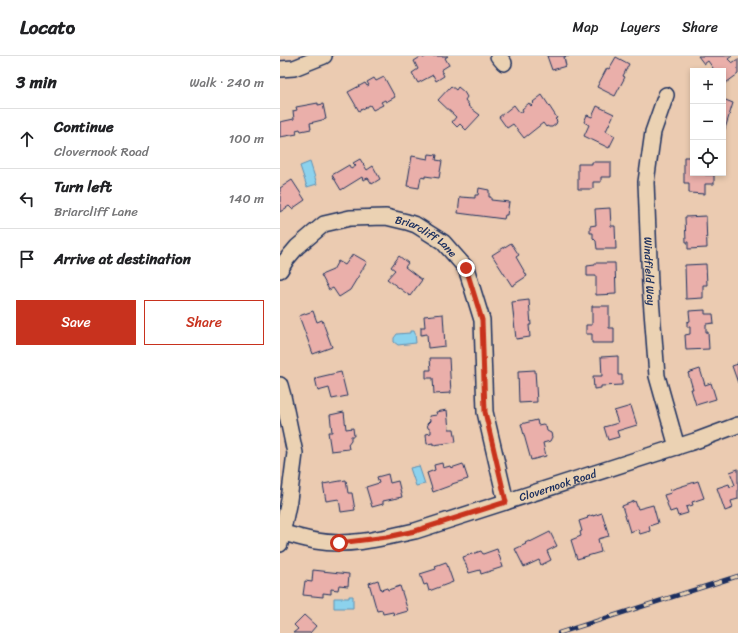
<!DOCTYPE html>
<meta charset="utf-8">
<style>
body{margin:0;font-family:Sriracha,sans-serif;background:#f6f6f6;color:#202124}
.controls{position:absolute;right:12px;top:12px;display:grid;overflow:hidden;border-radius:0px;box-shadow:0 2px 6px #0003}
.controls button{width:36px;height:36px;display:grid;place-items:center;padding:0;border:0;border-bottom:1px solid #e0e0e0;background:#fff;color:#202124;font:20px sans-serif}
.stop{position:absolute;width:12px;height:12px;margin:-9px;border:3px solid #c8321e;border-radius:50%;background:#fff}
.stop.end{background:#c8321e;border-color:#fff;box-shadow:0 1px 4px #0008}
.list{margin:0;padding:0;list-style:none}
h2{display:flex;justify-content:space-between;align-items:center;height:52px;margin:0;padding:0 16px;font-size:17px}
h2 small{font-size:13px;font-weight:400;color:#757577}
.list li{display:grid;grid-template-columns:26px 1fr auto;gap:12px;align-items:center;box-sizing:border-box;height:60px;padding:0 16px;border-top:1px solid #e0e0e0}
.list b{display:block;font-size:15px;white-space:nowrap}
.list p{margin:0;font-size:13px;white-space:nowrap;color:#757577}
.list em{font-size:13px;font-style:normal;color:#757577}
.actions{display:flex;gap:8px;padding:12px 16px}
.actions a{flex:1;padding:9px 0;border:1px solid #c8321e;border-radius:0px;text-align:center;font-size:14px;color:#c8321e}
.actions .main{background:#c8321e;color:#fff}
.icon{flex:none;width:22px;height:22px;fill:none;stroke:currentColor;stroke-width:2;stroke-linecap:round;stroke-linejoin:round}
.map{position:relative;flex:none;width:458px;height:577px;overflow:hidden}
header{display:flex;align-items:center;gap:24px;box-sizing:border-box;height:56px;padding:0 20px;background:#fff;border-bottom:1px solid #e0e0e0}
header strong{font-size:19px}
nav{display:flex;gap:22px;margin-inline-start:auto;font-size:14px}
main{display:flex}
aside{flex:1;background:#fff}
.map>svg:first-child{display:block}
.water{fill:#8cd2ed;stroke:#5f91b4}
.building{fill:#eaafaa;stroke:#1b2f5e}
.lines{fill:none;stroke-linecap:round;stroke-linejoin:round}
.minor-casing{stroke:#1b2f5e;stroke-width:18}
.minor{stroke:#ebd2b3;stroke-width:15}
.rail-casing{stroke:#1b2f5e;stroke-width:4.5}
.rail{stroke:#ebd2b3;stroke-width:3;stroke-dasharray:9;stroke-linecap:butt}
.route{stroke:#c8321e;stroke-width:5}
.labels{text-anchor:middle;stroke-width:3.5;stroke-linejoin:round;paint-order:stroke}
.street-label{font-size:11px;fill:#1b2f5e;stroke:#ebd2b3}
</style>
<header>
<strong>Locato</strong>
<nav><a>Map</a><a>Layers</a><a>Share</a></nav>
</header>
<main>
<aside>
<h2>3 min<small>Walk · 240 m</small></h2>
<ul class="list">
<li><svg class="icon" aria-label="ahead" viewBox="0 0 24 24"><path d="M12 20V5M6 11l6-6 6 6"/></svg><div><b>Continue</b><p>Clovernook Road</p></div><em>100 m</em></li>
<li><svg class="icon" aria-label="left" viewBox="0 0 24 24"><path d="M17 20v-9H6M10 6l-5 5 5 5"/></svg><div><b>Turn left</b><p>Briarcliff Lane</p></div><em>140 m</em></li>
<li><svg class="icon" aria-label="arrive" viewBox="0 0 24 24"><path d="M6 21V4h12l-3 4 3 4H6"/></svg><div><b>Arrive at destination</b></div></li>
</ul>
<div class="actions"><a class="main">Save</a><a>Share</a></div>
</aside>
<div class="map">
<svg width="458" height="577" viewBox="0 0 458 577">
<rect width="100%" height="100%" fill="#ebcbb1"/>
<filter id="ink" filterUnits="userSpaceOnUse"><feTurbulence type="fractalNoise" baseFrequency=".025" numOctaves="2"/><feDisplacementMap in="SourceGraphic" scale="8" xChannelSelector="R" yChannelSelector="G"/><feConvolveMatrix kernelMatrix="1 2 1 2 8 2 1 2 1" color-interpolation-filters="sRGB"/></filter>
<g filter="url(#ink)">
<!-- water -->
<g class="water">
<path d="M 30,106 L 37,128 L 27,131 L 20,110 Z"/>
<path d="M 130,275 L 134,275 L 135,277 L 136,287 L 118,289 L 114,286 L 114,282 L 117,278 L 130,277 Z"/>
<path d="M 139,410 L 145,428 L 136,430 L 130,412 Z"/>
<path d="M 69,540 L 73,540 L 73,552 L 54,552 L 54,542 L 69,542 Z"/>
</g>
<!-- building -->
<g class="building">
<path d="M 142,0 L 143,2 L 147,0 L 168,0 L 165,2 L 169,9 L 161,14 L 164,20 L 156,25 L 153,19 L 138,27 L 132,17 L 138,13 L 134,5 Z"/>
<path d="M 267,0 L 289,0 L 284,1 L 286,10 L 272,14 Z"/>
<path d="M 418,0 L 452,0 L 448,3 L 452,7 L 458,3 L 458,18 L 443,29 L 443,15 L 435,15 L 428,5 L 424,8 Z"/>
<path d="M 336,1 L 349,8 L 343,20 L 345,21 L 335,40 L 317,31 L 327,12 L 329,13 Z"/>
<path d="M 104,21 L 115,41 L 106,46 L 105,44 L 101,46 L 103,49 L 93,54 L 90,49 L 79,55 L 68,36 L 85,27 L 87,30 L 89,29 L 87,26 L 94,22 L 96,25 Z"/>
<path d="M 171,30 L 176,34 L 178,31 L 184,36 L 187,41 L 185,44 L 189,49 L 188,50 L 200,59 L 186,74 L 180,68 L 177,71 L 172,66 L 176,61 L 158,44 Z"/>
<path d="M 262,39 L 277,62 L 275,63 L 277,65 L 276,68 L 272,71 L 269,71 L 267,70 L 266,71 L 263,67 L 244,82 L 233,68 L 227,72 L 219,61 L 234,49 L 240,57 L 243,55 L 242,53 L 249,47 L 251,50 L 254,47 L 253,46 Z"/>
<path d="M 443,43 L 453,47 L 444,76 L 443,76 Z"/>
<path d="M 38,47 L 38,49 L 43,48 L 46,63 L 30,67 L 31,73 L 21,75 L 20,73 L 16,74 L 17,78 L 0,81 L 0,66 L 14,63 L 13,55 L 17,54 L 16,51 Z"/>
<path d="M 317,50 L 334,58 L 326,75 L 335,80 L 329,92 L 304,80 L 309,69 L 304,66 L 307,59 L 312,61 Z"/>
<path d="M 149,98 L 157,99 L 156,104 L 162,105 L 159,122 L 145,120 L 145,122 L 141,121 L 139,132 L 127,130 L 132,100 L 148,103 Z"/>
<path d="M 404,101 L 413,101 L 413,117 L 425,117 L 425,119 L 434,119 L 434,128 L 425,128 L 425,138 L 409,137 L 409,127 L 404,127 Z"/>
<path d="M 80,103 L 87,114 L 93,110 L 100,123 L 92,128 L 88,122 L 83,124 L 82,121 L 61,134 L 52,119 L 69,109 L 71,113 L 76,110 L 73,107 Z"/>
<path d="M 312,106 L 331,106 L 331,121 L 321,121 L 321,126 L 313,126 L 313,133 L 298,133 L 298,108 L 312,108 Z"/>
<path d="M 12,124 L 25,144 L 12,153 L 9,150 L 0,156 L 0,132 Z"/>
<path d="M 199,132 L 209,134 L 209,141 L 211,141 L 211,144 L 229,146 L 227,159 L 225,159 L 224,163 L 178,157 L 180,141 L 195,142 L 195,139 L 198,139 Z"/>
<path d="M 330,152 L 331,170 L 335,170 L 336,193 L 317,193 L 316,185 L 313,182 L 313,177 L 310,177 L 310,170 L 316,169 L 315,153 Z"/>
<path d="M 426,160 L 427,192 L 408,193 L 408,186 L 406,186 L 405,161 Z"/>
<path d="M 231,187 L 239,199 L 236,201 L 247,220 L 232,230 L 212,199 Z"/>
<path d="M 73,198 L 87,206 L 70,234 L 59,241 L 53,232 L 49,234 L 41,219 L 53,214 L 58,205 L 65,209 Z"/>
<path d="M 119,200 L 128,207 L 125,211 L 142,224 L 130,240 L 107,223 L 115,214 L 111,211 Z"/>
<path d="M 315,207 L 335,207 L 336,238 L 316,239 L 316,220 L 307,220 L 307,210 L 315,209 Z"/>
<path d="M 426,208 L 427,229 L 423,229 L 423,242 L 406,243 L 405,209 Z"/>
<path d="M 249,244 L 251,269 L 249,269 L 250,281 L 236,283 L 232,246 Z"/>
<path d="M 312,250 L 329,250 L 329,272 L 334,272 L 334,287 L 312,287 L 312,278 L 306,278 L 306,269 L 312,269 Z"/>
<path d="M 425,254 L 425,258 L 433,258 L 434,267 L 426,268 L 426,276 L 428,276 L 429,293 L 406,294 L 405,279 L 410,278 L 410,271 L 407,271 L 407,266 L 410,265 L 409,255 Z"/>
<path d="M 33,255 L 37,266 L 42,264 L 52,291 L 33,298 L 19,260 Z"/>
<path d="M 163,258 L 165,290 L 148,292 L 147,278 L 141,279 L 141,271 L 145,271 L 144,260 Z"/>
<path d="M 338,300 L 338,319 L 342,319 L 342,329 L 321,330 L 321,332 L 314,333 L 313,320 L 322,320 L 321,301 Z"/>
<path d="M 150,302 L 169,302 L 171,337 L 154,338 L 153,322 L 146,322 L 146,314 L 151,314 Z"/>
<path d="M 458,306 L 458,327 L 452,310 L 458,308 L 457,307 Z"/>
<path d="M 420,313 L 425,329 L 431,327 L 436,343 L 416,349 L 411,333 L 413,333 L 408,317 Z"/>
<path d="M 255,314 L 257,346 L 239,347 L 238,315 Z"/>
<path d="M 61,316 L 67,340 L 52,343 L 49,332 L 38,335 L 35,322 Z"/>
<path d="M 351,350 L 357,369 L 337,375 L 339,381 L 328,384 L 324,371 L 338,367 L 334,355 Z"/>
<path d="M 167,354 L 169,373 L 174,373 L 176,386 L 153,389 L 153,387 L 147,388 L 146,378 L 151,377 L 151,374 L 148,372 L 147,368 L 150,365 L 149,360 L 157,359 L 156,356 Z"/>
<path d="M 64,356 L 66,373 L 73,372 L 74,380 L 71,380 L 71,384 L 68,388 L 69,393 L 51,395 L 48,376 L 52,376 L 50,359 Z"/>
<path d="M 257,364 L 258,369 L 263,368 L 266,370 L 267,375 L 271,377 L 272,381 L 270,385 L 263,387 L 266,400 L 251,404 L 241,368 Z"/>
<path d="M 162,407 L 163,412 L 170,410 L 171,412 L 183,408 L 188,423 L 172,428 L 172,429 L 153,436 L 147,417 L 155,414 L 154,409 Z"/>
<path d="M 458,413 L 458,443 L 451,445 L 453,452 L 445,455 L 437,432 L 449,428 L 450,431 L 455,429 L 450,416 Z"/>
<path d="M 108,418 L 110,427 L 118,425 L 122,441 L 103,445 L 103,448 L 92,451 L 86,431 L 99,427 L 97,421 Z"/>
<path d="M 66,424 L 68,437 L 72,437 L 75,454 L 61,456 L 59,443 L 46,445 L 43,428 Z"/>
<path d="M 418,425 L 424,442 L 412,446 L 413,449 L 406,451 L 408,457 L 398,460 L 396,454 L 390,456 L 384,439 L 391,437 L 390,434 Z"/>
<path d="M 355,445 L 358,453 L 373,449 L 378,467 L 369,470 L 370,475 L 360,478 L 358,473 L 350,476 L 342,450 Z"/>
<path d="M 322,457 L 329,480 L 318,483 L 321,496 L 297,503 L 291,484 L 301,480 L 300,476 L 302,475 L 299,465 L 308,462 L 307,461 L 313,459 L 313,460 Z"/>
<path d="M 270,476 L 277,490 L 267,495 L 271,504 L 261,509 L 259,504 L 244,511 L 235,493 L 246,488 L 245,487 L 249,485 L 250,486 Z"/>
<path d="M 217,493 L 223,511 L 201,518 L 200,514 L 189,517 L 183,501 L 201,495 L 203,498 Z"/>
<path d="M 166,506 L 173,526 L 149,535 L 147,528 L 144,529 L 140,518 L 156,513 L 155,510 Z"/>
<path d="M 33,514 L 69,518 L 68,530 L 59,529 L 58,534 L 51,533 L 51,538 L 43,537 L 43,541 L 23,539 L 25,525 L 32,526 Z"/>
<path d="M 98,524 L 101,534 L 107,532 L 108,534 L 120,530 L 128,555 L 114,559 L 113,556 L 103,558 L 102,554 L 97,555 L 89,527 Z"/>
<path d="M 24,559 L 36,570 L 30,577 L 13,577 L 18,573 L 14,569 Z"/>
</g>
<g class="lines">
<defs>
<g id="minor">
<path d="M 218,0 L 224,7"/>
<path d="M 0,13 L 14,12 L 44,0"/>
<path id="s1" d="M 386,39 L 373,76 L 366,126 L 370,229 L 377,320 L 397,391"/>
<path id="s2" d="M 0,214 L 6,204 L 17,191 L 44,168 L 70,162 L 106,161 L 127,166 L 136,169 L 163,186 L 186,212 L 202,264 L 205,356 L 226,446"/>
<path d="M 0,329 L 3,340 L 15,397 L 9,444 L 0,488"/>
<path id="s3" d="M 0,476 C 12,479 24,483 36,485 C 69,491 103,482 135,475 L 415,385 L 458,369"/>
</g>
</defs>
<!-- minor casing -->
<use href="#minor" class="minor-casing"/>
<!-- minor -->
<use href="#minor" class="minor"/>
<defs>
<path id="rail" d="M 279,577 L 458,520"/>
</defs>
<!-- rail casing -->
<use href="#rail" class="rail-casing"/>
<!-- rail -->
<use href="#rail" class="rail"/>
</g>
</g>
<g class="lines" filter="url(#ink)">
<!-- route -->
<path class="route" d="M 59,487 L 107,481 L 135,475 L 226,446 L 205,356 L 202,264 L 186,212"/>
</g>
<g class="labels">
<!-- street labels -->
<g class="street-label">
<text dy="4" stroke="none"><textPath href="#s2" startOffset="172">Briarcliff Lane</textPath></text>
<text dy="4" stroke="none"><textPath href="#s1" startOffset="179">Windfield Way</textPath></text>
<text dy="4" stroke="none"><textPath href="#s3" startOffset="287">Clovernook Road</textPath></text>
</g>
</g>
</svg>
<div class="controls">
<button>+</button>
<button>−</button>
<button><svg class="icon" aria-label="locate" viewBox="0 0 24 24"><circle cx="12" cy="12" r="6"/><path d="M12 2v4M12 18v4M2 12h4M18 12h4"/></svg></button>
</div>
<div class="stop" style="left:59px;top:487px"></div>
<div class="stop end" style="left:186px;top:212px"></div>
</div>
</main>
